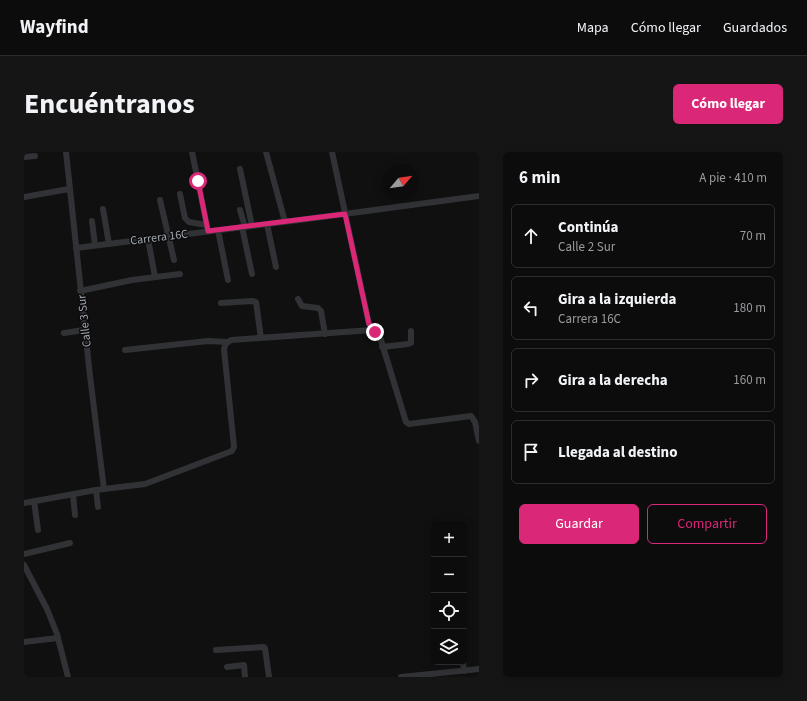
<!DOCTYPE html>
<html lang="es">
<meta charset="utf-8">
<style>
body{margin:0;font-family:"Source Sans 3",sans-serif;background:#151516;color:#f1f3f6}
.controls{position:absolute;right:12px;bottom:12px;display:grid;overflow:hidden;border-radius:6px;box-shadow:0 2px 10px #0003}
.controls button{width:36px;height:36px;display:grid;place-items:center;padding:0;border:0;border-bottom:1px solid #2c2c2e;background:#0c0c0d;color:#f1f3f6;font:20px sans-serif}
.compass{position:absolute;left:359px;top:12px;width:36px;height:36px;border-radius:50%;background:#0c0c0d;box-shadow:0 2px 10px #0003;rotate:61deg}
.stop{position:absolute;width:12px;height:12px;margin:-9px;border:3px solid #db2777;border-radius:50%;background:#fff}
.stop.end{background:#db2777;border-color:#fff;box-shadow:0 1px 4px #0008}
.list{margin:0;padding:0;list-style:none}
h2{display:flex;justify-content:space-between;align-items:center;height:52px;margin:0;padding:0 16px;font-size:17px}
h2 small{font-size:13px;font-weight:400;color:#9a9b9d}
.list li{display:grid;grid-template-columns:26px 1fr auto;gap:12px;align-items:center;box-sizing:border-box;height:64px;margin:0 8px 8px;padding:0 8px;border:1px solid #2c2c2e;border-radius:6px}
.list b{display:block;font-size:15px;white-space:nowrap}
.list p{margin:0;font-size:13px;white-space:nowrap;color:#9a9b9d}
.list em{font-size:13px;font-style:normal;color:#9a9b9d}
.actions{display:flex;gap:8px;padding:12px 16px}
.actions a{flex:1;padding:9px 0;border:1px solid #db2777;border-radius:6px;text-align:center;font-size:14px;color:#db2777}
.actions .main{background:#db2777;color:#fff}
.icon{flex:none;width:22px;height:22px;fill:none;stroke:currentColor;stroke-width:2;stroke-linecap:round;stroke-linejoin:round}
.map{position:relative;flex:none;width:455px;height:525px;overflow:hidden;border-radius:6px}
header{display:flex;align-items:center;gap:24px;box-sizing:border-box;height:56px;padding:0 20px;background:#0c0c0d;border-bottom:1px solid #2c2c2e}
header strong{font-size:19px}
nav{display:flex;gap:22px;margin-inline-start:auto;font-size:14px}
.intro{display:flex;align-items:center;justify-content:space-between;box-sizing:border-box;height:96px;padding:0 24px}
h1{margin:0;font-size:28px}
.button{padding:10px 18px;border-radius:6px;background:#db2777;color:#fff;font-size:14px;font-weight:700}
main{display:flex;gap:24px;padding:0 24px}
aside{flex:1;background:#0c0c0d;border-radius:6px;box-shadow:0 2px 10px #0003}
.map>svg:first-child{display:block}
.lines{fill:none;stroke-linecap:round;stroke-linejoin:round}
.street{stroke:#313235;stroke-width:6}
.route{stroke:#db2777;stroke-width:5}
.labels{text-anchor:middle;stroke-width:3;stroke-linejoin:round;paint-order:stroke}
.street-label{font-size:12px;fill:#a2a8b0;stroke:#0b0b0c}
</style>
<header>
<strong>Wayfind</strong>
<nav><a>Mapa</a><a>Cómo llegar</a><a>Guardados</a></nav>
</header>
<div class="intro"><h1>Encuéntranos</h1><a class="button">Cómo llegar</a></div>
<main>
<div class="map">
<svg width="455" height="525" viewBox="0 0 455 525">
<rect width="100%" height="100%" fill="#101011"/>
<g class="lines">
<!-- street -->
<g class="street">
<path d="M 42,0 L 66,224 L 80,337"/>
<path d="M 168,0 L 184,79"/>
<path d="M 242,0 L 261,70"/>
<path d="M 308,0 L 345,172 L 348,178 L 356,185 L 382,270 L 385,272 L 447,264 L 451,270 L 455,289"/>
<path d="M 0,5 L 11,4"/>
<path d="M 216,17 L 228,74"/>
<path d="M 156,42 L 161,66 L 165,70 L 182,73"/>
<path d="M 0,45 L 45,37"/>
<path d="M 136,48 L 150,108"/>
<path d="M 79,57 L 85,92"/>
<path d="M 216,58 L 221,75"/>
<path d="M 68,69 L 71,93"/>
<path d="M 243,72 L 252,115"/>
<path d="M 218,75 L 228,122"/>
<path d="M 194,78 L 204,128"/>
<path d="M 124,87 L 131,125"/>
<path d="M 52,96 L 283,67 L 455,44"/>
<path d="M 56,139 L 108,128 L 156,122"/>
<path d="M 274,147 L 278,154 L 294,156 L 297,159 L 301,182"/>
<path d="M 197,151 L 229,149 L 232,150 L 237,186"/>
<path d="M 40,181 L 60,178"/>
<path d="M 358,195 L 384,192 L 387,191 L 387,179"/>
<path d="M 101,198 L 184,189 L 204,190"/>
<path d="M 72,338 L 74,355"/>
<path d="M 49,343 L 51,363"/>
<path d="M 10,349 L 14,378"/>
<path d="M 0,351 L 72,338 L 121,332 L 208,299 L 210,295 L 200,197 L 202,191 L 207,188 L 348,178"/>
<path d="M 0,402 L 46,391"/>
<path d="M 0,413 L 23,457 L 33,482 L 44,525"/>
<path d="M 0,490 L 34,486"/>
<path d="M 192,498 L 240,495 L 241,496 L 245,525"/>
<path d="M 439,510 L 440,519"/>
<path d="M 203,515 L 220,513 L 221,525"/>
<path d="M 377,525 L 455,517"/>
</g>
</g>
<g class="lines">
<!-- route -->
<path class="route" d="M 174,29 L 184,79 L 321,62 L 345,172 L 351,180"/>
</g>
<g class="labels">
<!-- street labels -->
<g class="street-label">
<text transform="translate(135 85) rotate(-7)" y="4">Carrera 16C</text>
<text transform="translate(60 169) rotate(-96)" y="4">Calle 3 Sur</text>
</g>
</g>
</svg>
<div class="controls">
<button>+</button>
<button>−</button>
<button><svg class="icon" aria-label="locate" viewBox="0 0 24 24"><circle cx="12" cy="12" r="6"/><path d="M12 2v4M12 18v4M2 12h4M18 12h4"/></svg></button>
<button><svg class="icon" aria-label="layers" viewBox="0 0 24 24"><path d="M12 4l9 5-9 5-9-5zM3 14l9 5 9-5"/></svg></button>
</div>
<svg class="compass" viewBox="-18 -18 36 36"><path d="M0-13l5 13h-10z" fill="#e53935"/><path d="M0 13l5-13h-10z" fill="#9a9b9d"/></svg>
<div class="stop" style="left:174px;top:29px"></div>
<div class="stop end" style="left:351px;top:180px"></div>
</div>
<aside>
<h2>6 min<small>A pie · 410 m</small></h2>
<ul class="list">
<li><svg class="icon" aria-label="ahead" viewBox="0 0 24 24"><path d="M12 20V5M6 11l6-6 6 6"/></svg><div><b>Continúa</b><p>Calle 2 Sur</p></div><em>70 m</em></li>
<li><svg class="icon" aria-label="left" viewBox="0 0 24 24"><path d="M17 20v-9H6M10 6l-5 5 5 5"/></svg><div><b>Gira a la izquierda</b><p>Carrera 16C</p></div><em>180 m</em></li>
<li><svg class="icon" aria-label="right" viewBox="0 0 24 24"><path d="M7 20v-9h11M14 6l5 5-5 5"/></svg><div><b>Gira a la derecha</b></div><em>160 m</em></li>
<li><svg class="icon" aria-label="arrive" viewBox="0 0 24 24"><path d="M6 21V4h12l-3 4 3 4H6"/></svg><div><b>Llegada al destino</b></div></li>
</ul>
<div class="actions"><a class="main">Guardar</a><a>Compartir</a></div>
</aside>
</main>
